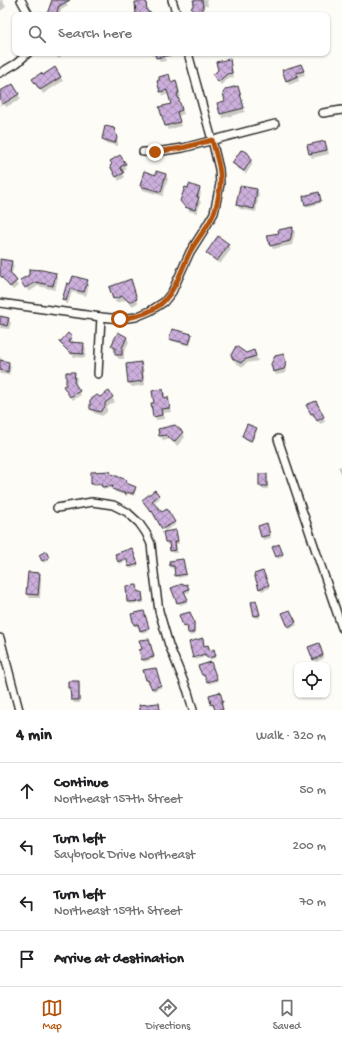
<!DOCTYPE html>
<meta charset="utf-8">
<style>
body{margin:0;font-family:"Gochi Hand",sans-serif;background:#f2f2f2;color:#202124}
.controls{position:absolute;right:12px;bottom:12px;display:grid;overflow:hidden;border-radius:8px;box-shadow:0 1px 3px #0004}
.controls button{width:36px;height:36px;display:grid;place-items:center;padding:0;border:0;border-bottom:1px solid #e0e0e0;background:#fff;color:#202124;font:20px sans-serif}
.stop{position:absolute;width:12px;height:12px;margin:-9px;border:3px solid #b45309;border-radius:50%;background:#fff}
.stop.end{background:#b45309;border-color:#fff;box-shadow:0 1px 4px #0008}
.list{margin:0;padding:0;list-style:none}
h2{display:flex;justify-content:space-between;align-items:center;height:52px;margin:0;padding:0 16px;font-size:17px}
h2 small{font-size:13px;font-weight:400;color:#757577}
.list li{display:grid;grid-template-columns:26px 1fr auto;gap:12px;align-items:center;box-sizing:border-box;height:56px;padding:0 16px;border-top:1px solid #e0e0e0}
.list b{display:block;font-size:15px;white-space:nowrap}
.list p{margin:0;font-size:13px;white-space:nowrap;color:#757577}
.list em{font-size:13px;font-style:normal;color:#757577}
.icon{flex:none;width:22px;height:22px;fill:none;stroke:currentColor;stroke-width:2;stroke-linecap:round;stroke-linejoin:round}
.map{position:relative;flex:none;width:342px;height:710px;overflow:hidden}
.search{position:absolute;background:#fff;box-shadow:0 1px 3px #0004;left:12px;right:12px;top:12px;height:44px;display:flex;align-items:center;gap:10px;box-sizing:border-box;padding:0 14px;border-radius:8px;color:#757577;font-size:15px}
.sheet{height:276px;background:#fff}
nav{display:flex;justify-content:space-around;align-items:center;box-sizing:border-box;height:56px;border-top:1px solid #e0e0e0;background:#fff;font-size:11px;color:#757577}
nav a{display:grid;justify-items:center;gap:2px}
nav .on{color:#b45309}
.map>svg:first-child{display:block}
.shadow{fill:#0003}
.building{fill:url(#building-cross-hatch);stroke:#2b2b2b}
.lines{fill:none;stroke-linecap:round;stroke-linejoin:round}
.minor-casing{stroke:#2b2b2b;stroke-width:10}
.minor{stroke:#fdfcf7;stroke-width:7}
.route{stroke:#b45309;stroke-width:5}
</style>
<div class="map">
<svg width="342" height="710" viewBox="0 0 342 710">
<defs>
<pattern id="building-cross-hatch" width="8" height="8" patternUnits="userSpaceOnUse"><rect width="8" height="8" fill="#cdafdc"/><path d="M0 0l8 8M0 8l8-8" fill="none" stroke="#a78fb3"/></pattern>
</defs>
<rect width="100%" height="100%" fill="#fdfcf7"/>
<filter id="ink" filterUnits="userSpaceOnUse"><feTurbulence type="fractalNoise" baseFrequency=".025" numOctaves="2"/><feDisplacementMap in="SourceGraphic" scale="8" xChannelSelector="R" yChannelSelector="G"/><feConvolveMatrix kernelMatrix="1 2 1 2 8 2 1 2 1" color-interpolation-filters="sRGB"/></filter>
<g filter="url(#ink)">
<!-- shadow -->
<g class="shadow">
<path d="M 0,0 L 2,0 L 6,7 L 0,11 Z"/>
<path d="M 51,0 L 65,0 L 68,6 L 61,10 L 60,15 L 49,15 L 48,14 L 52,2 Z"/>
<path d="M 194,0 L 207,0 L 208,6 L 204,6 L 205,11 L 203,15 L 197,15 L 194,13 L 192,9 L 195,4 Z"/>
<path d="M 53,53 L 64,53 L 59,59 Z"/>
<path d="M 151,53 L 164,53 L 166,61 L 160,62 L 157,55 L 153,56 Z"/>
<path d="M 229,60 L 231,64 L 234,77 L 229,78 L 221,85 L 216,79 Z"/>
<path d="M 55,69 L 63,81 L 43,94 L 34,79 L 42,77 Z"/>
<path d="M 303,69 L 305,75 L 298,77 L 299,81 L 289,85 L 283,70 Z"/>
<path d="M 169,75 L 172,82 L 175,82 L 178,86 L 181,97 L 178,97 L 184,114 L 178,116 L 181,126 L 168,130 L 166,126 L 160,108 L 172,104 L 169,94 L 163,96 L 161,92 Z"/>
<path d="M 13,85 L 21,99 L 6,107 L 4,104 L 0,106 L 0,89 L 1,92 Z"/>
<path d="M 237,87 L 240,91 L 245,112 L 223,118 L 221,114 L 218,103 L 226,101 Z"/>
<path d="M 106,127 L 114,129 L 116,134 L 118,143 L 118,146 L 105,143 L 103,139 Z"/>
<path d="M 325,142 L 327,146 L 329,154 L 312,158 L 310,154 L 308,146 Z"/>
<path d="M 247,153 L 252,161 L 252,165 L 246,174 L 236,167 L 233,163 Z"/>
<path d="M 120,156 L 127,169 L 122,172 L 125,177 L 119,181 L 111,166 Z"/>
<path d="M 166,175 L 168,179 L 163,196 L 143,190 L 141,186 L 156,176 Z"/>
<path d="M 199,189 L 201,193 L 199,200 L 201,202 L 197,213 L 189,211 L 184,205 Z"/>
<path d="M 257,190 L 259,194 L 256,212 L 240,209 L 237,205 Z"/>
<path d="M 320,195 L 321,203 L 307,207 L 306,204 Z"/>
<path d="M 293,228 L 295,232 L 292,245 L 273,249 L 271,245 L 280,233 Z"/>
<path d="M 228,245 L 231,249 L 220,264 L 210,257 L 207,253 Z"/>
<path d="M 0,260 L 11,262 L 14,266 L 11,276 L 18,286 L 13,290 L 3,278 L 0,277 Z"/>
<path d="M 55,274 L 58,278 L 55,290 L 38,286 L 29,292 L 22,280 Z"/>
<path d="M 87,281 L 89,285 L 86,296 L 72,292 L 68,304 L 66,304 L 63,300 L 71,285 Z"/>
<path d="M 132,285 L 138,303 L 132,306 L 126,300 L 116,303 L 110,287 Z"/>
<path d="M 0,317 L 8,319 L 11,323 L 9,329 L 0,328 Z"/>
<path d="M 119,334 L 127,338 L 129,342 L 124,352 L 124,359 L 119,359 L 116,355 L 116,351 L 112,346 Z"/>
<path d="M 68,335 L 74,342 L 73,343 L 83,344 L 86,348 L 85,358 L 74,357 L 62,345 L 60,342 L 61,342 Z"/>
<path d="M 191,335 L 192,337 L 190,346 L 172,341 L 170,339 Z"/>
<path d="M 254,352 L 258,361 L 246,363 L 243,367 L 236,363 L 232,355 L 246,354 Z"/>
<path d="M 283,355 L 286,359 L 287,368 L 286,373 L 276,375 L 274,371 Z"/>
<path d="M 0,356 L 2,360 L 2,362 L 8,363 L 11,367 L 9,375 L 0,374 Z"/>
<path d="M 141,363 L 143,367 L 145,385 L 132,387 L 129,383 Z"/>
<path d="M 74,373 L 77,378 L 76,386 L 81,395 L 73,400 L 65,386 L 66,386 Z"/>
<path d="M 162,390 L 165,394 L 165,399 L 167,399 L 169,403 L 171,412 L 163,413 L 164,419 L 156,420 L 154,416 L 155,404 Z"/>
<path d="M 109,393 L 115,402 L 107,407 L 107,412 L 102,416 L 94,413 L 91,409 L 101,398 Z"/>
<path d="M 318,406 L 325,422 L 320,424 L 316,417 L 314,418 L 311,414 Z"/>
<path d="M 175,426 L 183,433 L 185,437 L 177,446 L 169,439 L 163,440 L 160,436 L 159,429 Z"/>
<path d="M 256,429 L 257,431 L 252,442 L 244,439 L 243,436 Z"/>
<path d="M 342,466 L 342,475 L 338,467 Z"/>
<path d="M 111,475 L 127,481 L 128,484 L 128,485 L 135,488 L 136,490 L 134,496 L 128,494 L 127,496 L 115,492 L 113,488 L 104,489 L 102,486 L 94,486 L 92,484 Z"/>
<path d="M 260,475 L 266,475 L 268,477 L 268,489 L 262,489 L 260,486 Z"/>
<path d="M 158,496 L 160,498 L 153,503 L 162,513 L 167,511 L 175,525 L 165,531 L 154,513 L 153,514 L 144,503 Z"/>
<path d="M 259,526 L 268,527 L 271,538 L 263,540 Z"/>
<path d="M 176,531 L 177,534 L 179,544 L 176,544 L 177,553 L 173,553 L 171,551 L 170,544 L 167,545 L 166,542 L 165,533 Z"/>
<path d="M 280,548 L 283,557 L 278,559 L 277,556 Z"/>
<path d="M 133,552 L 138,566 L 131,569 L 128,560 L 120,564 L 119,561 Z"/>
<path d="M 45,553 L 49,560 L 44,563 L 40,555 Z"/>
<path d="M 183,560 L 184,562 L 186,576 L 178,578 L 176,575 L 175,568 L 172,569 L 170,562 Z"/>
<path d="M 39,574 L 41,578 L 40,598 L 30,598 L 27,594 Z"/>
<path d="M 264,574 L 270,588 L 262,591 L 260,588 Z"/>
<path d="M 137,586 L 138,589 L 138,593 L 141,593 L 143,595 L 144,603 L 130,604 L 128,602 Z"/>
<path d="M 188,587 L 190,592 L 185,593 L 188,602 L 180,605 L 173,588 Z"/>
<path d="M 252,602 L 257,604 L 260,618 L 256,618 L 255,616 Z"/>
<path d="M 144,612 L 149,631 L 142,633 L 140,626 L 136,627 L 134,624 Z"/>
<path d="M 291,613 L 297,625 L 290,629 L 288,626 Z"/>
<path d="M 191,615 L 195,625 L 194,635 L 190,636 L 189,633 L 188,627 L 185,628 L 183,626 Z"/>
<path d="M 202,639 L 205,647 L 210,652 L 215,653 L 216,658 L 209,660 L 207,656 L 196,660 L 194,657 Z"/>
<path d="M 149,643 L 154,659 L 144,662 L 143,659 Z"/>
<path d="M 320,646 L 324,658 L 316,662 L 309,647 Z"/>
<path d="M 212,666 L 218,681 L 209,684 L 206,677 L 204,677 L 202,675 Z"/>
<path d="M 156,669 L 162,687 L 154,691 L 150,682 L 148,683 L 146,680 L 145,671 Z"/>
<path d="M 78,682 L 80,686 L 80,703 L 74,703 L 72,699 L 71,692 L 69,688 Z"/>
<path d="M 220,693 L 223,704 L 222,705 L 223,710 L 216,710 L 215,707 L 214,707 L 212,705 L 210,696 Z"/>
</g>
<!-- building -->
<g class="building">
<path d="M 52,0 L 70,0 L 59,6 L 56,15 L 50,15 L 47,14 Z"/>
<path d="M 193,0 L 202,0 L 203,7 L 199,14 L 191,9 L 194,3 Z"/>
<path d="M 146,1 L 147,11 L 154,15 L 136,15 L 135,2 Z"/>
<path d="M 155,53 L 171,53 L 171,55 L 156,58 Z"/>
<path d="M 230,59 L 232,73 L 227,74 L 218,82 L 213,75 L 218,70 L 216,62 Z"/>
<path d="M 301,64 L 304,71 L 296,73 L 298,76 L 286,81 L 282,70 Z"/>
<path d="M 55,67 L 61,77 L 40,90 L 32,79 L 41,73 L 43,75 Z"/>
<path d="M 169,74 L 171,82 L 176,80 L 179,93 L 177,93 L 182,110 L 177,112 L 180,122 L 165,126 L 159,107 L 171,104 L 167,90 L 160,92 L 157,81 L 159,80 L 159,77 Z"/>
<path d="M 13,84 L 19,94 L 3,104 L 0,99 L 0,91 Z"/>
<path d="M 238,86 L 244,108 L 220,114 L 217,103 L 225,101 L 223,93 L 226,89 Z"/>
<path d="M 105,126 L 114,128 L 117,138 L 115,143 L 102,139 Z"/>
<path d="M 325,141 L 327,150 L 309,154 L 307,145 Z"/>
<path d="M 241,150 L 247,152 L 250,156 L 251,160 L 244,171 L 232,163 Z"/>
<path d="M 120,155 L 126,164 L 120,167 L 124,173 L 116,177 L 110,166 L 112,164 L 110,161 Z"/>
<path d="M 144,171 L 156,175 L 156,171 L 166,174 L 161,192 L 140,186 Z"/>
<path d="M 189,184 L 200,188 L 197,197 L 199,197 L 195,210 L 185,207 L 180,201 L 185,187 L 188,188 Z"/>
<path d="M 240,186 L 257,189 L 254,209 L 236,205 Z"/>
<path d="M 319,192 L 321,201 L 305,205 L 303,196 Z"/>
<path d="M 293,227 L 290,241 L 270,246 L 267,235 L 279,233 L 278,230 Z"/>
<path d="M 218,236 L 229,244 L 217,261 L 206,253 Z"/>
<path d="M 0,259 L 12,261 L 10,272 L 17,281 L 10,287 L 0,275 Z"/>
<path d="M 29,269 L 42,270 L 56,273 L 53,286 L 36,282 L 25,288 L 20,280 L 29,275 Z"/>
<path d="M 73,276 L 88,280 L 84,292 L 70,289 L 66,301 L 62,300 L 67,283 L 70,284 Z"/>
<path d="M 131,279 L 137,299 L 129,302 L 123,296 L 113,299 L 109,287 Z"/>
<path d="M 0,316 L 9,318 L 7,326 L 0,324 Z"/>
<path d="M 172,329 L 192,334 L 189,344 L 169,339 Z"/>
<path d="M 118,332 L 127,337 L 122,348 L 122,355 L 115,355 L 115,348 L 111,346 Z"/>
<path d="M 68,333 L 72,337 L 68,342 L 84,343 L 83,354 L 70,353 L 58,341 L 61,341 Z"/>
<path d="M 236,346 L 246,353 L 254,350 L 256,356 L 244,360 L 241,363 L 233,359 L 231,355 Z"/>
<path d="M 284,354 L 286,364 L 284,369 L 273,372 L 271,364 L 275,356 Z"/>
<path d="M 0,360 L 9,362 L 8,372 L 0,370 Z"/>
<path d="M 141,362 L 143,381 L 128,383 L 126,364 Z"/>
<path d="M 66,372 L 75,372 L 74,382 L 80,391 L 70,397 L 63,386 L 66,385 Z"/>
<path d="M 163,389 L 164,398 L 168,397 L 170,408 L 161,409 L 162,415 L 153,417 L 151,403 L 154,403 L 152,391 Z"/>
<path d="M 109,391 L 113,397 L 105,403 L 105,407 L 100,412 L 90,409 L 90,400 L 97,395 L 100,397 Z"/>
<path d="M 316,401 L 324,417 L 317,421 L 313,413 L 311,414 L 306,405 Z"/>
<path d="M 247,424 L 257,428 L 251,441 L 242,436 Z"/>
<path d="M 175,425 L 183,432 L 174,442 L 166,435 L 159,436 L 158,429 Z"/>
<path d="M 110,471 L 111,474 L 127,480 L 126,483 L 136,487 L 133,494 L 127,492 L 126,494 L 112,489 L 113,486 L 102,487 L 101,484 L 91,484 L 91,472 Z"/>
<rect x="259" y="474" width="8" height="12"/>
<path d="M 155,490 L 159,495 L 152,501 L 162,512 L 167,509 L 175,522 L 162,529 L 152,511 L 151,512 L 142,500 Z"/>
<path d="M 267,523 L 270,535 L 261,537 L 258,526 Z"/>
<path d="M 176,530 L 178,541 L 175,542 L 176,550 L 170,551 L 169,542 L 165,542 L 163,532 Z"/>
<path d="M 279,544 L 283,554 L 276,557 L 272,547 Z"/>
<path d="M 132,548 L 138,564 L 129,567 L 126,558 L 118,562 L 115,554 Z"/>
<path d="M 46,551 L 49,558 L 42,561 L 39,555 Z"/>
<path d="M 183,559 L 186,574 L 175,576 L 174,566 L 170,566 L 169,561 Z"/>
<path d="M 263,571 L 269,585 L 259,589 L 254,574 Z"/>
<path d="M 28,572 L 40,573 L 38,595 L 26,594 Z"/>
<path d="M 182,584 L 183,585 L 187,584 L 189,589 L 184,591 L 188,600 L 177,603 L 171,588 Z"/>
<path d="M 137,585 L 138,592 L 142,592 L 143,601 L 127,602 L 126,586 Z"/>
<path d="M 256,600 L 260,615 L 254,616 L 251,602 Z"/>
<path d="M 290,610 L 296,622 L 288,627 L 282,613 Z"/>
<path d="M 144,611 L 149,628 L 140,631 L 138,624 L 134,625 L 131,614 Z"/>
<path d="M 190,612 L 194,622 L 194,633 L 188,633 L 187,625 L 183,626 L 179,615 Z"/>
<path d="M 203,638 L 204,646 L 208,645 L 210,651 L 214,649 L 216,656 L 207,658 L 205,654 L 193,658 L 189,642 Z"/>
<path d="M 149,639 L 154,657 L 142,660 L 139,650 L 142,649 L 139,640 Z"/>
<path d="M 319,643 L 323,655 L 313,660 L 308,647 Z"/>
<path d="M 211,662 L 217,679 L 207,682 L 204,675 L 202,675 L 198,666 Z"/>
<path d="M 156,668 L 161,685 L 152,689 L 148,680 L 146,680 L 143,670 Z"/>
<path d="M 68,681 L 79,681 L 79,700 L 71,700 L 70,688 L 68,688 Z"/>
<path d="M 220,692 L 223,702 L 221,702 L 223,710 L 215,710 L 213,704 L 211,705 L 209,695 Z"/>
<path d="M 159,703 L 160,710 L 140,710 L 139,705 Z"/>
</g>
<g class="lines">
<defs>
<g id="minor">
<path d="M 21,0 L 29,15"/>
<path d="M 172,0 L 177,15"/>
<path d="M 0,73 L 17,63 L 28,53"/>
<path d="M 323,113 L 342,110"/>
<path d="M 143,152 L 155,152 L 183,148 L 275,124"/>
<path d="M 0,303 L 101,317 L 120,319 L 136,317 L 150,311 L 164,302 L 172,292 L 190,252 L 204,230 L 214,213 L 220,184 L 219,169 L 212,140 L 188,53"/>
<path d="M 98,374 L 101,317"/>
<path d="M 278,439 L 342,628"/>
<path d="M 57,508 L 92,502 L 113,505 L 127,512 L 139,523 L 146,533 L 151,544 L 154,573 L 159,611 L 169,645 L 188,692 L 193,710"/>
<path d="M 0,638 L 19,710"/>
</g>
</defs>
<!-- minor casing -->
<use href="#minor" class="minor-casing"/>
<!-- minor -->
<use href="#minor" class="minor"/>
</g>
</g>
<g class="lines" filter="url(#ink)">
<!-- route -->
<path class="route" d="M 120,319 C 135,317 153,313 164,301 C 177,287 182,268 190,252 C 197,239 208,227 214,213 C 217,205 219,194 220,186 C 222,171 216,155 212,140 L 182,148 L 155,152"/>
</g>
</svg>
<div class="controls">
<button><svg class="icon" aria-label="locate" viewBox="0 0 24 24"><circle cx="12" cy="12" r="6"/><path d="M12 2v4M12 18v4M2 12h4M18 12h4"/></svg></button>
</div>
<div class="stop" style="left:120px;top:319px"></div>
<div class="stop end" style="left:155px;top:152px"></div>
<div class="search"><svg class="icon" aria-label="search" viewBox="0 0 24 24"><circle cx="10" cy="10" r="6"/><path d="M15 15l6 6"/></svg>Search here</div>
</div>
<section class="sheet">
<h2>4 min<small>Walk · 320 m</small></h2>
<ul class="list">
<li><svg class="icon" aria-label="ahead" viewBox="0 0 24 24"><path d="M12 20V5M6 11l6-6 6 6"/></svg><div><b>Continue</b><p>Northeast 157th Street</p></div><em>50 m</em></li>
<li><svg class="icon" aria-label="left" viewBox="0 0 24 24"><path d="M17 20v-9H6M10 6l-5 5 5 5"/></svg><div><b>Turn left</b><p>Saybrook Drive Northeast</p></div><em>200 m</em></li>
<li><svg class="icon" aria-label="left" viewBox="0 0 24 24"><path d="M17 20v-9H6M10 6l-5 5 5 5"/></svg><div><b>Turn left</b><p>Northeast 159th Street</p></div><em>70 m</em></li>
<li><svg class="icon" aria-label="arrive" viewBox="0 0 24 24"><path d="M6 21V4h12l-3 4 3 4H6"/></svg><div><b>Arrive at destination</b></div></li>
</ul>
</section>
<nav>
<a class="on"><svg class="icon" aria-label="map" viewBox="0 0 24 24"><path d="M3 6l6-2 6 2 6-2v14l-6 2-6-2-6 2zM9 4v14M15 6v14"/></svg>Map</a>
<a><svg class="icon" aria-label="directions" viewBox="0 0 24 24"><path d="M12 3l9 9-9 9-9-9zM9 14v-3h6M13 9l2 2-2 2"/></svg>Directions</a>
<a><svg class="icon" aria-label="saved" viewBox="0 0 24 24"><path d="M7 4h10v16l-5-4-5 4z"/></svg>Saved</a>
</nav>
